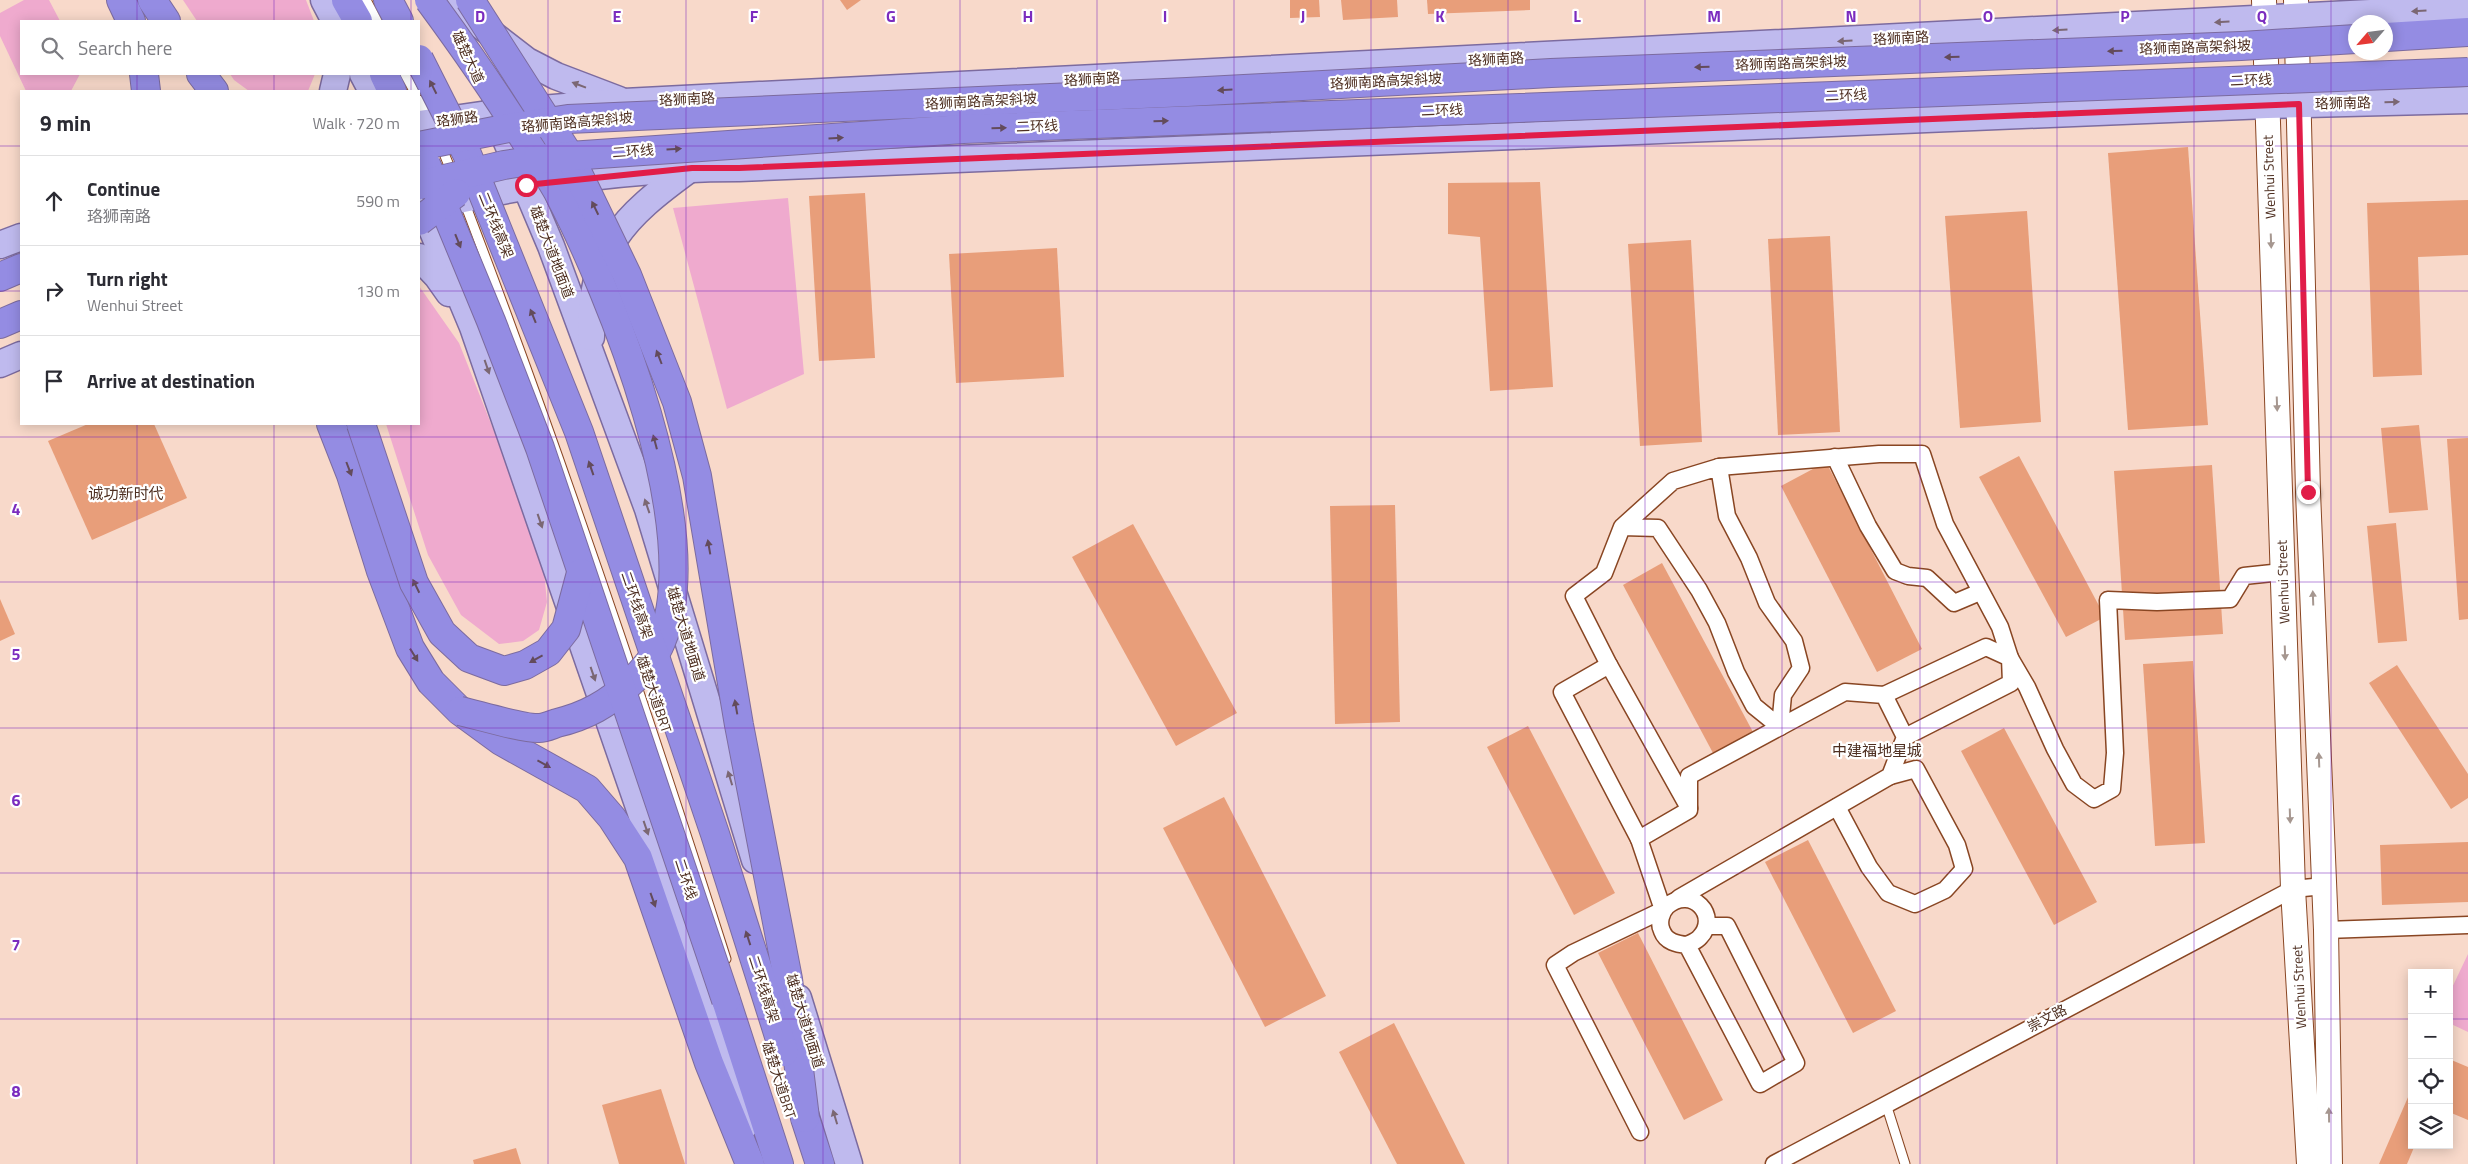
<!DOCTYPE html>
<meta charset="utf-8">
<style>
body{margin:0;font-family:"Titillium Web","Noto Sans SC",sans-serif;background:#f7f7f7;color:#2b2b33}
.controls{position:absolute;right:15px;bottom:15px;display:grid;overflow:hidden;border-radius:0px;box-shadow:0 2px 12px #0003}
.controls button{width:45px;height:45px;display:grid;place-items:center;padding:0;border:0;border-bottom:1px solid #e1e1e2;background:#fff;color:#2b2b33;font:25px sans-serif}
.compass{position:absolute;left:2348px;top:15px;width:45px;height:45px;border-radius:50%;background:#fff;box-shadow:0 2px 12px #0003;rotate:242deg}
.stop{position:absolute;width:15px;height:15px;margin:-11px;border:4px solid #e11d48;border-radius:50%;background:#fff}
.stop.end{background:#e11d48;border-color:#fff;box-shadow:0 1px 5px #0008}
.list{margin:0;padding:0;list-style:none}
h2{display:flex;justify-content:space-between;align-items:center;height:65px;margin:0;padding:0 20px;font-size:21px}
h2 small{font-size:16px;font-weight:400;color:#7c7c81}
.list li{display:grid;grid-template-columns:32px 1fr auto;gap:15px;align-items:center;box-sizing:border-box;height:90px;padding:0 20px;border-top:1px solid #e1e1e2}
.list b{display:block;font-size:19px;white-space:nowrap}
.list p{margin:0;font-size:16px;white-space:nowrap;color:#7c7c81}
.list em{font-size:16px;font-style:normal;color:#7c7c81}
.icon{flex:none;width:28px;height:28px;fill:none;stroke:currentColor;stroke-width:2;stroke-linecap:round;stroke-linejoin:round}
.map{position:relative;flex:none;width:2468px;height:1164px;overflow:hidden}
.search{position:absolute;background:#fff;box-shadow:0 2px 12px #0003;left:20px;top:20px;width:400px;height:55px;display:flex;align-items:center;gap:12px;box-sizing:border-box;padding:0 18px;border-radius:0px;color:#7c7c81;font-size:19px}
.panel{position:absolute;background:#fff;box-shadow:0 2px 12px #0003;left:20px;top:90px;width:400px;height:335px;border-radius:0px}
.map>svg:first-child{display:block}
.green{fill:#efaace}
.building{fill:#e89e7a}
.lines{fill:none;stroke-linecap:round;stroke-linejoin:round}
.lane-casing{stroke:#894623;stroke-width:11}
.street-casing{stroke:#894623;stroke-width:19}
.secondary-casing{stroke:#894623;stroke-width:26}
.primary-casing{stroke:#7c6b9f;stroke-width:29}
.highway-casing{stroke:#7c6b9f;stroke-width:30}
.lane{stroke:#fff;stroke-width:9}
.street{stroke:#fff;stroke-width:16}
.secondary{stroke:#fff;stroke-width:24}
.primary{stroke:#bfbaee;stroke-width:26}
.highway{stroke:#948ce3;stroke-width:28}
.highway-bridge-casing{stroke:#7c6b9f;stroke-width:30;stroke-linecap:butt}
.highway-bridge{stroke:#948ce3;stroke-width:28}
.oneway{fill:#7b6773}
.oneway2{fill:#634b5b}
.oneway3{fill:#a69790}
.route{stroke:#e11d48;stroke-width:6}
.grid{fill:none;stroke:#7b2cbf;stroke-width:1;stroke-opacity:0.55}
.labels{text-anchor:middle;stroke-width:4.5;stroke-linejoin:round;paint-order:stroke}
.street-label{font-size:14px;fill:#4e2f21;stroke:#fff}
.neighbourhood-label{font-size:15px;fill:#4e2f21;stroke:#fff}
.grid-label{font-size:16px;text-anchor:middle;font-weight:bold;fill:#7b2cbf;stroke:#fff;stroke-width:4.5;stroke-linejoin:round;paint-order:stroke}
</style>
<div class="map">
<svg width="2468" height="1164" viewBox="0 0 2468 1164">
<rect width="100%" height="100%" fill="#f8d9ca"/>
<!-- green -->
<g class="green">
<path d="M 24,0 L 49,0 L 60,21 L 21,21 L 21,74 L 80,74 L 71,91 L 26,91 L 0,36 L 0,13 Z"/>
<path d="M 183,0 L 306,0 L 314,21 L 197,21 Z"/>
<path d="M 230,74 L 315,74 L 308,91 L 249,91 L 234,80 Z"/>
<path d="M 788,198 L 804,374 L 727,409 L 673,208 Z"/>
<path d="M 419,286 L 459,343 L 511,474 L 544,572 L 547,602 L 539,630 L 523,641 L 499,644 L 461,615 L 428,555 L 386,424 L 419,424 Z"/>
<path d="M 2468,954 L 2468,1032 L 2449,1023 L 2449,994 Z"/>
</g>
<!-- building -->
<g class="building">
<path d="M 840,0 L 861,0 L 847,10 Z"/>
<path d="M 1290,0 L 1319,0 L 1320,17 L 1290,18 Z"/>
<path d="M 1341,0 L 1397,0 L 1398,17 L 1343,20 Z"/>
<path d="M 1427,0 L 1530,0 L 1530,10 L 1428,14 Z"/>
<path d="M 2188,147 L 2208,425 L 2128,430 L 2108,153 Z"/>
<path d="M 1540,182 L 1553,387 L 1490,391 L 1480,237 L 1448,234 L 1448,183 Z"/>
<path d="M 865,193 L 875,358 L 819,361 L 809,196 Z"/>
<path d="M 2468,200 L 2468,255 L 2418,257 L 2422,375 L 2373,377 L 2367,203 Z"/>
<path d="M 2027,211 L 2041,422 L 1960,428 L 1945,216 Z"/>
<path d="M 1830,236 L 1840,432 L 1778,435 L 1768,239 Z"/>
<path d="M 1691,240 L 1702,442 L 1640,446 L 1628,244 Z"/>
<path d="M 1057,248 L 1064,377 L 956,383 L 949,254 Z"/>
<path d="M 88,424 L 154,424 L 187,498 L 92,540 L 48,441 Z"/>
<path d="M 2419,425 L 2428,510 L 2389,513 L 2381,428 Z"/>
<path d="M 2468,438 L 2468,619 L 2459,620 L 2447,439 Z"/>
<path d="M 2019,456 L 2105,617 L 2066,637 L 1979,477 Z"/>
<path d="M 1826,462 L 1922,649 L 1877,672 L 1781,486 Z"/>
<path d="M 2212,465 L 2223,634 L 2125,640 L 2114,471 Z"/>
<path d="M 1395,505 L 1400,722 L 1335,724 L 1330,506 Z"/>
<path d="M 2396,523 L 2407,641 L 2378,643 L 2367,526 Z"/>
<path d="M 1133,524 L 1237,713 L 1176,746 L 1072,557 Z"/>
<path d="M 1662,563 L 1753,732 L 1713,753 L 1623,585 Z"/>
<path d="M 0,599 L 15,634 L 0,641 Z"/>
<path d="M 2193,661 L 2205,843 L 2155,846 L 2143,664 Z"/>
<path d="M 2397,665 L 2468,774 L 2468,798 L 2451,809 L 2369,683 Z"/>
<path d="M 1528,726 L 1615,893 L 1574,915 L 1487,747 Z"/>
<path d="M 2004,728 L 2097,902 L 2054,925 L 1961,751 Z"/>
<path d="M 1224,797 L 1326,996 L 1265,1027 L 1163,828 Z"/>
<path d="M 1808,840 L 1896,1011 L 1853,1033 L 1765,862 Z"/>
<path d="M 2468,842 L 2468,902 L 2382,905 L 2380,845 Z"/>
<path d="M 1638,933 L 1723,1100 L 1684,1120 L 1598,953 Z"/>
<path d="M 1394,1023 L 1465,1164 L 1397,1164 L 1339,1052 Z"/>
<path d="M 2449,1059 L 2468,1067 L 2468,1120 L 2449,1112 Z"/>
<path d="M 2412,1088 L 2412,1145 L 2415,1145 L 2407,1164 L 2379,1164 Z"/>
<path d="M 661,1089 L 685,1164 L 619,1164 L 602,1105 Z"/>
<path d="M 516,1148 L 521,1164 L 474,1164 L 473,1160 Z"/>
</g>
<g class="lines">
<defs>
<g id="lane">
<path d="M 366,0 L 377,21"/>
<path d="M 405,74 L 414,91"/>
<path d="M 419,100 L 430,120"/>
<path d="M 441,146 L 452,173"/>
<path d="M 464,201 C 559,451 645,704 726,959"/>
<path d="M 1886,1104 L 1905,1164"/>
</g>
<g id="street">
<path d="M 1835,457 L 1868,526 L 1895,571 L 1908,576 L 1927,578 L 1954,603 L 1980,592"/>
<path d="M 1719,467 L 1879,454 L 1922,454 L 1945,524 L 2000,627 L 2010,658 L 2027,687 L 2055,749 L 2074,784 L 2094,799 L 2112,789 L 2115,753 L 2108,600 L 2157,602 L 2230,599 L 2244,576 L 2282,572"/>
<path d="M 1609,665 L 1574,596 L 1604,573 L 1622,527 L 1673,481 L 1719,467 L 1727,516 L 1749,558 L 1767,603 L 1794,641 L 1801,668 L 1783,695 L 1780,727 L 1754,706 L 1736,672 L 1717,623 L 1699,590 L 1658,528 L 1622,527"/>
<path d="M 1884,695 L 1986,647 L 2010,658 L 2011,683 L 1905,737"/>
<path d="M 1837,807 L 1869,867 L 1888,893 L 1915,904 L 1945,890 L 1964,869 L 1957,845 L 1916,769 L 1890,776"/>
<path d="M 1639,839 L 1562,692 L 1609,665 L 1689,808"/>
<path d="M 2326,930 L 2468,925"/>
<path d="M 1687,945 C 1691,943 1697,941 1700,937 C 1720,916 1692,885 1667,906 C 1661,912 1658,923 1662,931 C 1666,942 1677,944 1687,945 L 1760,1084 L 1796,1063 L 1727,926 L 1707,926"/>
<path d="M 1640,1132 L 1555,965 L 1573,953 L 1663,910 L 1639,839 L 1689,810 L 1689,776 L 1845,692 L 1884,695 L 1905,737 L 1890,776 L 1679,898"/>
<path d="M 1774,1164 L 2293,889 L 2324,886"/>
</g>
<g id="secondary">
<path d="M 2264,0 L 2293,889 L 2309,1164"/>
<path d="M 2296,0 L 2308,492 L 2326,930 L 2330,1164"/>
</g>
<g id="primary">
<path d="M 324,0 L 335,21"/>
<path d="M 448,0 L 527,61 L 556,76 L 619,100"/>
<path d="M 363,74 L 372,91"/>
<path d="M 333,91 L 337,74"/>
<path d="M 493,109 L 551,246 L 648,509 L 755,860"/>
<path d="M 419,124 L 495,113 L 624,102 L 2468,8"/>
<path d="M 419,198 L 473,327 L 722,1047 L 745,1125"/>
<path d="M 463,199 C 553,179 647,168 739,168 L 2267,105 L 2468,100"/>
<path d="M 0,245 L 21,237"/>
<path d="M 419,257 L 437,276 L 449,293"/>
<path d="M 591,337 C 591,248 622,218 691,168"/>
<path d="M 0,364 L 21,355"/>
<path d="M 798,998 L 849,1164"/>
</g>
<g id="highway">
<path d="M 121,0 L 131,21"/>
<path d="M 152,0 L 166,21"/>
<path d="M 346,0 L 358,21"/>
<path d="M 388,0 L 399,21"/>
<path d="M 2386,37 L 2468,32"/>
<path d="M 144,74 L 146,91"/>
<path d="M 201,74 L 214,91"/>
<path d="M 384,74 L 392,91"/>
<path d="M 0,277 L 21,268"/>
<path d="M 0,324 L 21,315"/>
<path d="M 331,424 L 351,475 L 381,571 L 410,648 L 431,682 L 460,711 L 501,741 L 587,789 L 612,818 L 638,858 L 709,1063 L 750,1164"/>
<path d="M 726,1000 L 779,1164"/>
<path d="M 805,1118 L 820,1164"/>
</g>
</defs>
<!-- lane casing -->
<use href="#lane" class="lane-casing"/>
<!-- street casing -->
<use href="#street" class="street-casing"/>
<!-- secondary casing -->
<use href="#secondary" class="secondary-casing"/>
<!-- primary casing -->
<use href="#primary" class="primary-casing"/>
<!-- highway casing -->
<use href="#highway" class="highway-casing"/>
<!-- lane -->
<use href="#lane" class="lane"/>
<!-- street -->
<use href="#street" class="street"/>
<!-- secondary -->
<use href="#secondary" class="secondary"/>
<!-- primary -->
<use href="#primary" class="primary"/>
<!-- highway -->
<use href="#highway" class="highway"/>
<defs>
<g id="highway-bridge">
<path d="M 429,0 C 463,46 495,92 525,140 C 536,157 548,174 558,192 C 611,293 708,532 661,642 C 655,657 642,672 630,683 C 608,704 586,716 557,723 C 551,725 545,728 539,728 C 524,729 478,715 460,711"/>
<path d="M 470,0 L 569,155 L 627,275 L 677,402 L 697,476 L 739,725 L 788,979 L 805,1118"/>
<path d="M 419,59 L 467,154 L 579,432 L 715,834 L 784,1052"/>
<path d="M 419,146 L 509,128 L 568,119 L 1187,92 L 1551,73 L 2241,46 L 2356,39"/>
<path d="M 426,164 L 491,321 L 540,448 L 726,1000"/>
<path d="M 419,185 L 504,165 L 555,157 L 963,129 L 2468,72"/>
<path d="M 419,221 L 456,193"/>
<path d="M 361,424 L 414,583 L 442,633 L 469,658 L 504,671 L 525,665 L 548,652 L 566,629 L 581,573"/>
</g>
</defs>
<!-- highway-bridge casing -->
<use href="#highway-bridge" class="highway-bridge-casing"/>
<!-- highway-bridge -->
<use href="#highway-bridge" class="highway-bridge"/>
</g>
<!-- one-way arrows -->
<defs><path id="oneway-solid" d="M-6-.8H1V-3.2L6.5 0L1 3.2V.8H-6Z" transform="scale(1.25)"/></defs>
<g class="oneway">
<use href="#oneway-solid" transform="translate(2419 11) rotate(177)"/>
<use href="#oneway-solid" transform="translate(2222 22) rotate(177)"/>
<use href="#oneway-solid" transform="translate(2060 30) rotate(177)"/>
<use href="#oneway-solid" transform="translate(1845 41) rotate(177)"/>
<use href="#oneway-solid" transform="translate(579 85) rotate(-159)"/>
<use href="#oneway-solid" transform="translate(2392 102) rotate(-1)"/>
<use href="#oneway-solid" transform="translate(487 367) rotate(71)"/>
<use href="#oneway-solid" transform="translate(647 506) rotate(-109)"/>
<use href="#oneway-solid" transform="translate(540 521) rotate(71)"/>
<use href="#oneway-solid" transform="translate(593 674) rotate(71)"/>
<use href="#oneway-solid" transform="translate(730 778) rotate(-107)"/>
<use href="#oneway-solid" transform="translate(646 828) rotate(71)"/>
<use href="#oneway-solid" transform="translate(835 1117) rotate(-107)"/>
</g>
<g class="oneway2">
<use href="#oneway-solid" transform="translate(2115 51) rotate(178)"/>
<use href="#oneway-solid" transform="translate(1952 57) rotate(178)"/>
<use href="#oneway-solid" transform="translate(1702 67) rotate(178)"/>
<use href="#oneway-solid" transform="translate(433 87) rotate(-117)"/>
<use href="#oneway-solid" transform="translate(1225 90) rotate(177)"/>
<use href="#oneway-solid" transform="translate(1161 121) rotate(-2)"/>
<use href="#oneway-solid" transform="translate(999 128) rotate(-2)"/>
<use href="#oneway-solid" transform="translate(836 138) rotate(-4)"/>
<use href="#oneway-solid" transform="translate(674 149) rotate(-4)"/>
<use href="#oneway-solid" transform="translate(595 208) rotate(-116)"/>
<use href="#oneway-solid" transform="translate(458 241) rotate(68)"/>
<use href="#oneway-solid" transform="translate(533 316) rotate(-112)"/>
<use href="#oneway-solid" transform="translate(659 357) rotate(-111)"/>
<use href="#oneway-solid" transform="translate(655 442) rotate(-105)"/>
<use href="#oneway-solid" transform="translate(591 468) rotate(-109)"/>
<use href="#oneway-solid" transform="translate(349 469) rotate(69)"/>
<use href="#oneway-solid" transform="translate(709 547) rotate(-100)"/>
<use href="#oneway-solid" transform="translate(416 586) rotate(-116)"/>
<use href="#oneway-solid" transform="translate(414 655) rotate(58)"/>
<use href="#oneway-solid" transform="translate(536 659) rotate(151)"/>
<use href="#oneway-solid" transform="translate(736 707) rotate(-100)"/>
<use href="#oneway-solid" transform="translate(544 764) rotate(29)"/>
<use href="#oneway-solid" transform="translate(653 900) rotate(70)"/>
<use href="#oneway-solid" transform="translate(748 938) rotate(-108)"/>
</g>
<g class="oneway3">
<use href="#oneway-solid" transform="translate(2271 241) rotate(88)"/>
<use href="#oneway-solid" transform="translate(2277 404) rotate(88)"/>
<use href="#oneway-solid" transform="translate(2313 598) rotate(-92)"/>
<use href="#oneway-solid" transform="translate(2285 653) rotate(88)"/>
<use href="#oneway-solid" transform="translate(2319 760) rotate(-92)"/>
<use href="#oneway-solid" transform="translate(2290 816) rotate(88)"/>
<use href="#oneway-solid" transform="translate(2329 1115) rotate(-91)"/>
</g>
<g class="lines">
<!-- route -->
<path class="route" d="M 526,185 L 692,168 L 739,168 L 2299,104 L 2308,492"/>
</g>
<!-- grid -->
<path class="grid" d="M 137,0 L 137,21M 274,0 L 274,21M 411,0 L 411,21M 548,0 L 548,1164M 686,0 L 686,1164M 823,0 L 823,1164M 960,0 L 960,1164M 1097,0 L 1097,1164M 1234,0 L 1234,1164M 1371,0 L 1371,1164M 1508,0 L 1508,1164M 1645,0 L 1645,1164M 1782,0 L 1782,1164M 1920,0 L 1920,1164M 2057,0 L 2057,1164M 2194,0 L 2194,1164M 2331,0 L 2331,1164M 137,74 L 137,91M 274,74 L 274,91M 411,74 L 411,91M 0,146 L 21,146M 419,146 L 2468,146M 0,291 L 21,291M 419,291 L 2468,291M 137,424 L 137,1164M 274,424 L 274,1164M 411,424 L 411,1164M 0,437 L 2468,437M 0,582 L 2468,582M 0,728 L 2468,728M 0,873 L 2468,873M 0,1019 L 2412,1019M 2449,1019 L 2468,1019"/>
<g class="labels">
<!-- street labels -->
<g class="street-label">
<text transform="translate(1901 38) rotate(-3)" y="5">珞狮南路</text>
<text transform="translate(2195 47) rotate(-2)" y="5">珞狮南路高架斜坡</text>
<text transform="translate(468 57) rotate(65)" y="5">雄楚大道</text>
<text transform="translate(1496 59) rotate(-3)" y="5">珞狮南路</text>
<text transform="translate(1791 63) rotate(-2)" y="5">珞狮南路高架斜坡</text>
<text transform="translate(1092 79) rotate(-3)" y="5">珞狮南路</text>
<text transform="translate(2251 80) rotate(-2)" y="5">二环线</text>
<text transform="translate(1386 81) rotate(-3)" y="5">珞狮南路高架斜坡</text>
<text transform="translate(1846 95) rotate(-2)" y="5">二环线</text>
<text transform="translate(687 99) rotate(-3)" y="5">珞狮南路</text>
<text transform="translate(981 101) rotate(-3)" y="5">珞狮南路高架斜坡</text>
<text transform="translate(2343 103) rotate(-1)" y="5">珞狮南路</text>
<text transform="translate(1442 110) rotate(-2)" y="5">二环线</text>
<text transform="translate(457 119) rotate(-8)" y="5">珞狮路</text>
<text transform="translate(577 122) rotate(-5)" y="5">珞狮南路高架斜坡</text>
<text transform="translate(1037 126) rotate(-2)" y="5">二环线</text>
<text transform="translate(633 151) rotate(-4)" y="5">二环线</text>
<text transform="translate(2269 177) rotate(-92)" y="5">Wenhui Street</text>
<text transform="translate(496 225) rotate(68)" y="5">二环线高架</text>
<text transform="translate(552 252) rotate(69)" y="5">雄楚大道地面道</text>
<text transform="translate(2283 582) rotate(-92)" y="5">Wenhui Street</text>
<text transform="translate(637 605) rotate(71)" y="5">二环线高架</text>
<text transform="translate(686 634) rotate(73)" y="5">雄楚大道地面道</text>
<text transform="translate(654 694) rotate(71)" y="5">雄楚大道BRT</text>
<text transform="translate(686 879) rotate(72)" y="5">二环线</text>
<text transform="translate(2299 987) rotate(-93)" y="5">Wenhui Street</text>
<text transform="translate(764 989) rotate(72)" y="5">二环线高架</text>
<text transform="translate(2047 1018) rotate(-28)" y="5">崇文路</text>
<text transform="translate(805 1021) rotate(73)" y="5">雄楚大道地面道</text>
<text transform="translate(779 1080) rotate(72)" y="5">雄楚大道BRT</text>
</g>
<!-- neighbourhood labels -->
<g class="neighbourhood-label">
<text x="126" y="499">诚功新时代</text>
<text x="1877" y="756">中建福地星城</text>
</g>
</g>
<g class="grid-label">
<text x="480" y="22">D</text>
<text x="617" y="22">E</text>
<text x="754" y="22">F</text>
<text x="891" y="22">G</text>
<text x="1028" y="22">H</text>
<text x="1165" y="22">I</text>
<text x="1303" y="22">J</text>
<text x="1440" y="22">K</text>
<text x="1577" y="22">L</text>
<text x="1714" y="22">M</text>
<text x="1851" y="22">N</text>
<text x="1988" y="22">O</text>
<text x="2125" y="22">P</text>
<text x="2262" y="22">Q</text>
<text x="16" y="515">4</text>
<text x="16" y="660">5</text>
<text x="16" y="806">6</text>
<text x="16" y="951">7</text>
<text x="16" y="1097">8</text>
</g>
</svg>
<div class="controls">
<button>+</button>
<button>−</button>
<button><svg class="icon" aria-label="locate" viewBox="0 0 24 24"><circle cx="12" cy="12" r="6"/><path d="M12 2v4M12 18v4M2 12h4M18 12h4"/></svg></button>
<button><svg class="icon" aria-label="layers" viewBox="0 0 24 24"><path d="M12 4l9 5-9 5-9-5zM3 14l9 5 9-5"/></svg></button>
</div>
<svg class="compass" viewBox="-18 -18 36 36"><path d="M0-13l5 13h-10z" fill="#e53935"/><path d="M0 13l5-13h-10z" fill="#7c7c81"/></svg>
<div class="stop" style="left:526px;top:185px"></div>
<div class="stop end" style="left:2308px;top:492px"></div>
<div class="search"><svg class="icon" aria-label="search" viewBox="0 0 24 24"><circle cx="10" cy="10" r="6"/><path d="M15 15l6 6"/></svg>Search here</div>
<section class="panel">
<h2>9 min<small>Walk · 720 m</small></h2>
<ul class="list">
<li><svg class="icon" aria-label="ahead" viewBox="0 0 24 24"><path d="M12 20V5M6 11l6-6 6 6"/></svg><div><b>Continue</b><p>珞狮南路</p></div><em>590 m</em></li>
<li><svg class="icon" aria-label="right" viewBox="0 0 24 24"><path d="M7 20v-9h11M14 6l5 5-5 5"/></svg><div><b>Turn right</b><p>Wenhui Street</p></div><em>130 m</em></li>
<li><svg class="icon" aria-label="arrive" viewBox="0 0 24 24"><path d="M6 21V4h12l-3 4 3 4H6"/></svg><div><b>Arrive at destination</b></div></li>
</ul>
</section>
</div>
